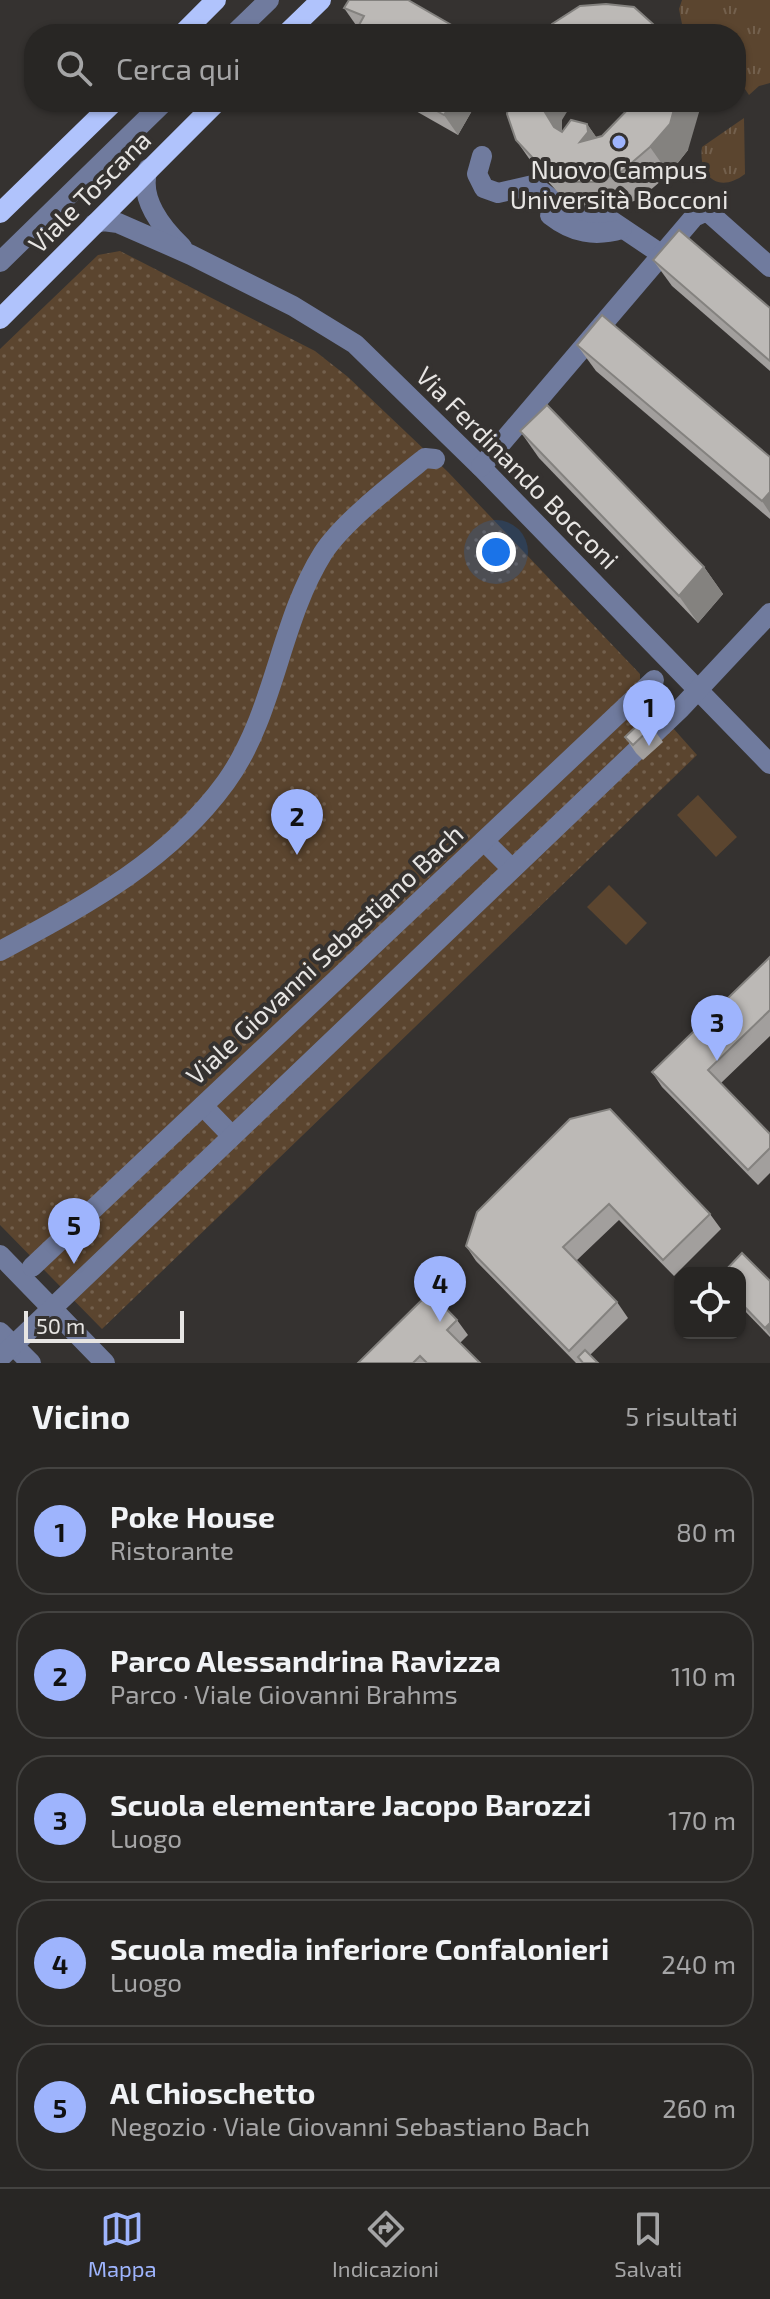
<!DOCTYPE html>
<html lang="it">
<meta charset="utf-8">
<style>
body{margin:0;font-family:"Exo 2",sans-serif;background:#302e2c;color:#f1f3f6}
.controls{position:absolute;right:24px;bottom:24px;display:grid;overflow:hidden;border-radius:16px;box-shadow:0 2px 6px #0004}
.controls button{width:72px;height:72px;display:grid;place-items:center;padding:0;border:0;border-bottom:2px solid #444341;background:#282624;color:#f1f3f6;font:40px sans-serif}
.scale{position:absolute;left:24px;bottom:20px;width:160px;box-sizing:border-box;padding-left:8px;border:4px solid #e7e5e3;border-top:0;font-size:22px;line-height:28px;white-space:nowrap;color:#e7e5e3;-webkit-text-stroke:6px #353230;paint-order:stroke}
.you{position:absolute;left:496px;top:552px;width:28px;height:28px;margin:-20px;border:6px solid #fff;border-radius:50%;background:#1a73e8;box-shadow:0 0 0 12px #1a73e833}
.badge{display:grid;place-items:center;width:52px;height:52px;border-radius:50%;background:#9eb4fd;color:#111;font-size:26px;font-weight:700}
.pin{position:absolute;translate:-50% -66px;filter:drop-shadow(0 2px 4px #0008)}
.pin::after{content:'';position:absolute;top:42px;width:28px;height:24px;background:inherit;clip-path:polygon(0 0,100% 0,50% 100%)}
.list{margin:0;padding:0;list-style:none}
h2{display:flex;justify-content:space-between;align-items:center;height:104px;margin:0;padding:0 32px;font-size:34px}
h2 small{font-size:26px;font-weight:400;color:#a5a5a6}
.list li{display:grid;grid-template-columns:52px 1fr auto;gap:24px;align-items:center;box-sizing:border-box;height:128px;margin:0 16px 16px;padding:0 16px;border:2px solid #444341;border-radius:32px}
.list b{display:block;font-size:30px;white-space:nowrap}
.list p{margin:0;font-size:26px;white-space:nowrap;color:#a5a5a6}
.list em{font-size:26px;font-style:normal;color:#a5a5a6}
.icon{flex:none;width:44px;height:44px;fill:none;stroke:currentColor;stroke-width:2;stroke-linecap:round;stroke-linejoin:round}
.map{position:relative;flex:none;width:770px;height:1363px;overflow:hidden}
.search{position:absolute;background:#282624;box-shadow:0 2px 6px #0004;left:24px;right:24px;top:24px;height:88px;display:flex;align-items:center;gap:20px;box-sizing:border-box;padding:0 28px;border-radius:32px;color:#a5a5a6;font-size:30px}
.sheet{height:824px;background:#282624}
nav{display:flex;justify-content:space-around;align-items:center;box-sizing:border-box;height:112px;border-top:2px solid #444341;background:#282624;font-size:22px;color:#a5a5a6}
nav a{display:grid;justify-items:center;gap:4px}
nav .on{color:#9eb4fd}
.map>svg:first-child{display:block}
.grass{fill:url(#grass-tufts)}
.park{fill:url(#park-dots)}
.pitch{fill:#5b452f}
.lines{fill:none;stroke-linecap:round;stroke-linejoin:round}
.minor{stroke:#707b9e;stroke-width:20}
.major{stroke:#b0c3fc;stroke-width:20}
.wall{fill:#a29f9d}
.shaded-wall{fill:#84827f}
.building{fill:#bcb9b6;stroke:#84827f;stroke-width:2}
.poi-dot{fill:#9eb4fd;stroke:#353230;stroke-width:3}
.labels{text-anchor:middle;stroke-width:8;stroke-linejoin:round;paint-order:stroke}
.poi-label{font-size:26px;fill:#e7e5e3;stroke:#353230}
.street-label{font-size:26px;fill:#e7e5e3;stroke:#353230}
</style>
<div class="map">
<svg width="770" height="1363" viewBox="0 0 770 1363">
<defs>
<pattern id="grass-tufts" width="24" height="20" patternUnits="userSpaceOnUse" patternTransform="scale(2)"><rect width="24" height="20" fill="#5b452f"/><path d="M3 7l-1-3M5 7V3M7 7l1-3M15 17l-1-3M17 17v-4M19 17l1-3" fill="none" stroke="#73604d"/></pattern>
<pattern id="park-dots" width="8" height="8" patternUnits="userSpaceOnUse" patternTransform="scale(2)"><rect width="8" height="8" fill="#5b452f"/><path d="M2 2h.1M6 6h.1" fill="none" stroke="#73604d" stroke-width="1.8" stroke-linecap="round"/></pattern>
</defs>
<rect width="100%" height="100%" fill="#353230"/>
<!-- grass -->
<g class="grass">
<path d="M 682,0 L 770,0 L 770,83 L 759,86 L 749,95 L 736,76 L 736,34 L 684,34 L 679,9 Z"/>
<path d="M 744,118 L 745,174 C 719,194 698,177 702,147 Z"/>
</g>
<!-- park -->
<path class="park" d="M 120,251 L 315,351 L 348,377 L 448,472 L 640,674 L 640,691 L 697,755 L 102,1329 L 0,1225 L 0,349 L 98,255 Z"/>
<!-- pitch -->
<g class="pitch">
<path d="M 698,795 L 737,837 L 716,857 L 677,815 Z"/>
<path d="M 609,885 L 647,923 L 626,945 L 587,907 Z"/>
</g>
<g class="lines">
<!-- minor -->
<g class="minor">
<path d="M 234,34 L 269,0"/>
<path d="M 482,156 L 477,174 L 484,188 L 498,193 L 533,185 L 571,214 L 612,221 L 661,254"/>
<path d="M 148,169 C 138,198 162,228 182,247"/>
<path d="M 550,215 C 573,233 595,237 622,229"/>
<path d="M 94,224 L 103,221 L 118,223 L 191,255 L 293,306 L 355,344 L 481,467 L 770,764"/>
<path d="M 0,262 L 164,102"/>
<path d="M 481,467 L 694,217 L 707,211 L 770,267"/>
<path d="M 484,841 L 512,869"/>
<path d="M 0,951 C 85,905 168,862 226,782 C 275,714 279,623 323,553 C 343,522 395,482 425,458 L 435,459"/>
<path d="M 203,1106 L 232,1136"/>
<path d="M 0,1255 L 105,1363"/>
<path d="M 32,1267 L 654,680"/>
<path d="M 0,1332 L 31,1363"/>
<path d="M 0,1358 L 681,708 L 770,613"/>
</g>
<!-- major -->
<g class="major">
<path d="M 182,34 L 216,0"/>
<path d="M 286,34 L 321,0"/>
<path d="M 0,213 L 114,102"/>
<path d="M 0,319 L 217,102"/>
</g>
</g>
<!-- wall -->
<g class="wall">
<path d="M 380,0 L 358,28 L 344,8 Z"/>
<path d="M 400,102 L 477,102 L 458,135 Z"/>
<path d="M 562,120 L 562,131 L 587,124 L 596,137 L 688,150 L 669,174 L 640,199 L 613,208 L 590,209 L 563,198 L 535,167 L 516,140 Z"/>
<path d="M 653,260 L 770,308 L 770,371 L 672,286 Z"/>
<path d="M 577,345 L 770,457 L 770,519 L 596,371 Z"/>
<path d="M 520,431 L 704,567 L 723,594 L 698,623 L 539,458 Z"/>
<path d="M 652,727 L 663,742 L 643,760 L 636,753 L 625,737 Z"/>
<path d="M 770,957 L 770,1036 L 721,1083 L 770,1134 L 770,1173 L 758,1185 L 662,1087 L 652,1072 Z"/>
<path d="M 610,1109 L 710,1214 L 721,1229 L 674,1276 L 619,1220 L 576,1261 L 617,1302 L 628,1318 L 590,1355 L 598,1363 L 576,1363 L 476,1261 L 466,1246 Z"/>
<path d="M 740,1273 L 770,1281 L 770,1337 L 740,1306 Z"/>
<path d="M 457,1320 L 468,1335 L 460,1343 L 480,1363 L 358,1363 Z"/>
</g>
<!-- shaded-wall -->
<g class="shaded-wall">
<path d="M 452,102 L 477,102 L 458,135 L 444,115 Z"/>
<path d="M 543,102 L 573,102 L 562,120 L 562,136 L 554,127 L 543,109 Z"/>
<path d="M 676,102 L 702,102 L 688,150 L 669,174 L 650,147 Z"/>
<path d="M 587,124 L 606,151 L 580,142 Z"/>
<path d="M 770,492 L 770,513 L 762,501 Z"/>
<path d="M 704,567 L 723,594 L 698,623 L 679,596 Z"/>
<path d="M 770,1323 L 770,1335 L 765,1328 Z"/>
</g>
<!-- building -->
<g class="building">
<path d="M 349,0 L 408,0 L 467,34 L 354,34 L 364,16 L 344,8 Z"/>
<path d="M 606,4 L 634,7 L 664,34 L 543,34 L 552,24 L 580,6 Z"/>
<path d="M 421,102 L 452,102 L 444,115 Z"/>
<path d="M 509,102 L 543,102 L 543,109 L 554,127 L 562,132 L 571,120 L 587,124 L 588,132 L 580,142 L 602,136 L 635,102 L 676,102 L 670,124 L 650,147 L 621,172 L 595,182 L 572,182 L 545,171 L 516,140 L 507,114 Z"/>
<path d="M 679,230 L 770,308 L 770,361 L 653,260 Z"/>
<path d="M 602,315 L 770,457 L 770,492 L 762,501 L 577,345 Z"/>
<path d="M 547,405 L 704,567 L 679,596 L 520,431 Z"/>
<path d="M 644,719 L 652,727 L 633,745 L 625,737 Z"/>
<path d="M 770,957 L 770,1010 L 708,1070 L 770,1134 L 770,1148 L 748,1170 L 652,1072 Z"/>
<path d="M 610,1109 L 710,1214 L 663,1260 L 609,1204 L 563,1247 L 617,1302 L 569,1351 L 466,1246 L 477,1212 L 570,1119 Z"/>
<path d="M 742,1253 L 770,1281 L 770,1323 L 765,1328 L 740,1302 L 740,1273 L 723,1273 Z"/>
<path d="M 430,1292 L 457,1320 L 447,1330 L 480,1363 L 427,1363 L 420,1356 L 413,1363 L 358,1363 Z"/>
<path d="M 585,1350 L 598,1363 L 583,1363 L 578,1357 Z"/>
</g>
<!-- markers -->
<circle class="poi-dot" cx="619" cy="142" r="8"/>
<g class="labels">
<!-- poi labels -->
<g class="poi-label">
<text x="619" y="179">Nuovo Campus<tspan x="619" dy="30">Università Bocconi</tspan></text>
</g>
<!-- street labels -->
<g class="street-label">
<text transform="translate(90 192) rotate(-45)" y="9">Viale Toscana</text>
<text transform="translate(517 468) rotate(45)" y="9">Via Ferdinando Bocconi</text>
<text transform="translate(325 955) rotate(-43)" y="9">Viale Giovanni Sebastiano Bach</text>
</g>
</g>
</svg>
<div class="controls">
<button><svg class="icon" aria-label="locate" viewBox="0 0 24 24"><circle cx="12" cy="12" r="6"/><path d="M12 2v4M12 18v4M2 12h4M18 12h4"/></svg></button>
</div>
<div class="scale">50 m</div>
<div class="you"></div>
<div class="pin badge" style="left:649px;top:746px">1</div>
<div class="pin badge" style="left:297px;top:855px">2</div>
<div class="pin badge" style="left:717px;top:1061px">3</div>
<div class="pin badge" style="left:440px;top:1322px">4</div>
<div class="pin badge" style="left:74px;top:1264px">5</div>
<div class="search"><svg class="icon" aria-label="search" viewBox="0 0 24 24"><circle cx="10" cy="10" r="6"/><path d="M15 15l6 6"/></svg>Cerca qui</div>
</div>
<section class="sheet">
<h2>Vicino<small>5 risultati</small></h2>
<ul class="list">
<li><span class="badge">1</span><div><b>Poke House</b><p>Ristorante</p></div><em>80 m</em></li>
<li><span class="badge">2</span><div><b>Parco Alessandrina Ravizza</b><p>Parco · Viale Giovanni Brahms</p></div><em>110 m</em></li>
<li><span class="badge">3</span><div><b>Scuola elementare Jacopo Barozzi</b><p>Luogo</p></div><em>170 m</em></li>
<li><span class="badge">4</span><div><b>Scuola media inferiore Confalonieri</b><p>Luogo</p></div><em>240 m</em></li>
<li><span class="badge">5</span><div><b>Al Chioschetto</b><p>Negozio · Viale Giovanni Sebastiano Bach</p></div><em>260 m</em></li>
</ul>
</section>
<nav>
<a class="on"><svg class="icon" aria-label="map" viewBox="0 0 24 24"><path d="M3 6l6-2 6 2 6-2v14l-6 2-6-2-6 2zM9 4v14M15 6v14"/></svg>Mappa</a>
<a><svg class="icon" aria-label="directions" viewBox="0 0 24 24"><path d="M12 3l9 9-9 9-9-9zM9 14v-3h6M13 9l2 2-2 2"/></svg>Indicazioni</a>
<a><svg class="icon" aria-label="saved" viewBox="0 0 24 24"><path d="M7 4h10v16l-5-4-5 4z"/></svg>Salvati</a>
</nav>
